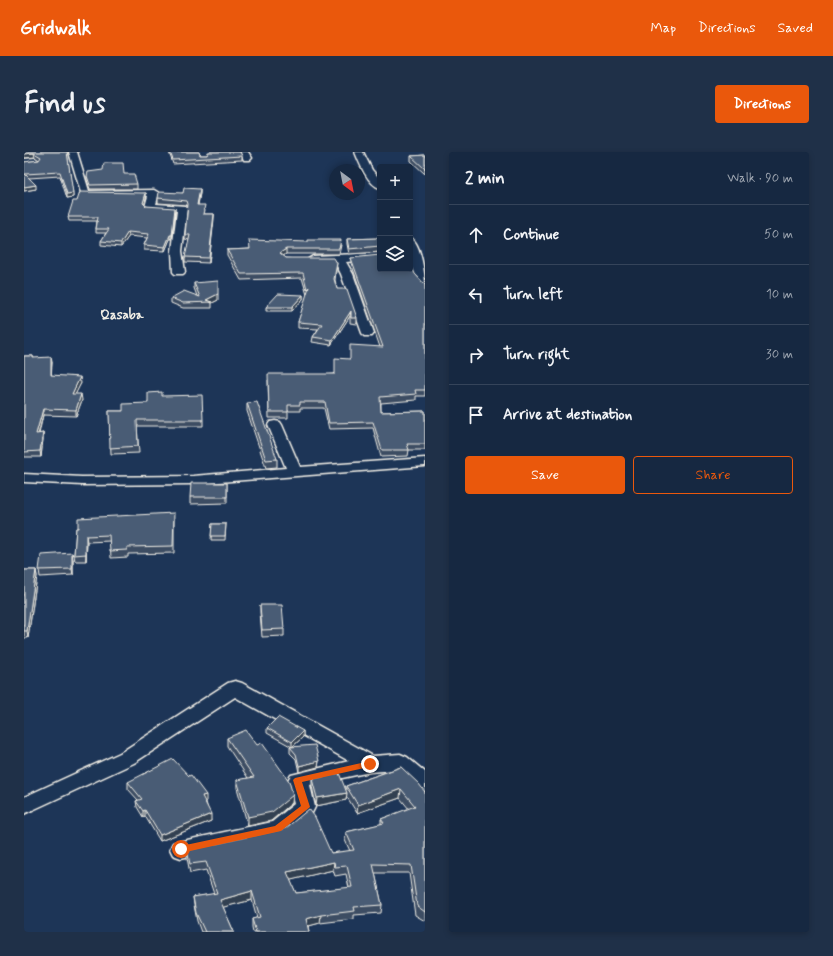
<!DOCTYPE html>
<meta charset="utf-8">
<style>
body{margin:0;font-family:Mynerve,sans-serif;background:#1f3048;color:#f1f3f6}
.controls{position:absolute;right:12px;top:12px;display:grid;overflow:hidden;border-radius:4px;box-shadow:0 2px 6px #0003}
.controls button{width:36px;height:36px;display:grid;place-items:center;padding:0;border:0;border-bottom:1px solid #35445a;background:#162841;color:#f1f3f6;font:20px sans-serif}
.compass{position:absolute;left:305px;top:12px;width:36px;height:36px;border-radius:50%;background:#162841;box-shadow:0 2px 6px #0003;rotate:148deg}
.stop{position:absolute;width:12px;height:12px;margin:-9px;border:3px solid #ea580c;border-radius:50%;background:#fff}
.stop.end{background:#ea580c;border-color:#fff;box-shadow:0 1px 4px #0008}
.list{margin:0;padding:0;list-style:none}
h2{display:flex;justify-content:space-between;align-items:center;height:52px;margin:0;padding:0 16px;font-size:17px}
h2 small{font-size:13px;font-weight:400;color:#9ea6b1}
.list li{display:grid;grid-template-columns:26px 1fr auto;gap:12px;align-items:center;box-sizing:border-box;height:60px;padding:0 16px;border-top:1px solid #35445a}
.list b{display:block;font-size:15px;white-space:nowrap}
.list em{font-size:13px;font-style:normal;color:#9ea6b1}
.actions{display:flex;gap:8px;padding:12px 16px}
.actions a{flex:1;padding:9px 0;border:1px solid #ea580c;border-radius:4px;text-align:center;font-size:14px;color:#ea580c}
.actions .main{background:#ea580c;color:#fff}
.icon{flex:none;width:22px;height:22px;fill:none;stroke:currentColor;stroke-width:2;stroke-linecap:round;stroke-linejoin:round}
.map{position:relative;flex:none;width:401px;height:780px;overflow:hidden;border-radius:4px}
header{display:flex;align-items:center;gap:24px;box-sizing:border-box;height:56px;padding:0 20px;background:#ea580c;color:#fff}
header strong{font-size:19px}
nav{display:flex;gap:22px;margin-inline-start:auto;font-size:14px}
.intro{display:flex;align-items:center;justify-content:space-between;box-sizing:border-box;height:96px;padding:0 24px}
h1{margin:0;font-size:28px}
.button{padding:10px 18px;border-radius:4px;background:#ea580c;color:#fff;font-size:14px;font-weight:700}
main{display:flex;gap:24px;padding:0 24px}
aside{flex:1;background:#162841;border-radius:4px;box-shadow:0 2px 6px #0003}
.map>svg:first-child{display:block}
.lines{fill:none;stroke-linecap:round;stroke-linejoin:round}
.minor-casing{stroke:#f4f1e8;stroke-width:3}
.minor{fill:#1d3557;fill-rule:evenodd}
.wall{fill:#3e4e64;stroke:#f4f1e8;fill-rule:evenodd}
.shaded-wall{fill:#324051;stroke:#f4f1e8}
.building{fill:#485b74;stroke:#f4f1e8;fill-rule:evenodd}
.route{fill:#ea580c}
.labels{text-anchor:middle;stroke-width:3.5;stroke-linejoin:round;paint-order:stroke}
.far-quarter-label{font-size:13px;font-weight:bold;fill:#f4f1e8;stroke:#1d3557}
</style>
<header>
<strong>Gridwalk</strong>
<nav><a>Map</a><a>Directions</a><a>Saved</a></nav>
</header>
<div class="intro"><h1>Find us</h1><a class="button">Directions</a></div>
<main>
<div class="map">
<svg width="401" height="780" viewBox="0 0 401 780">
<rect width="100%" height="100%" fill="#1d3557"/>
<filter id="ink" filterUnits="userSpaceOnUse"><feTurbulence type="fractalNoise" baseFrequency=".025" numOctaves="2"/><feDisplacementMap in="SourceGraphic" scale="8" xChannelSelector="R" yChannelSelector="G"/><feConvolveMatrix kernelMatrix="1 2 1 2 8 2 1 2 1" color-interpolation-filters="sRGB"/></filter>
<g filter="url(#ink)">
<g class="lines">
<defs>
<g id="minor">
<path d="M 45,0 L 53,0 L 65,39 L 130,38 L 135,41 L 132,52 L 162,54 L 163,56 L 158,99 L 161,120 L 159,122 L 151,122 L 149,120 L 148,99 L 153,59 L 122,57 L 121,55 L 124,44 L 58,44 Z"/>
<path d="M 216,0 L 224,0 L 228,6 L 226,8 L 220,8 Z"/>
<path d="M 331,0 L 339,0 L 348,18 L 356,27 L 356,36 C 344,33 335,10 331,0 Z"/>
<path d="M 11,6 L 14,7 L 16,9 L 14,11 L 0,13 L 0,7 Z"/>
<path d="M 386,86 C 397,89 401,124 401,134 C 383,130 386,100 386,86 Z"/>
<path d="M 356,101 L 356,107 L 322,110 L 329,122 L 350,181 L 348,184 L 340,184 L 338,181 L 317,122 L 311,110 L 289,110 L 284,107 L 289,104 Z"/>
<path d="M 251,269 L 256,270 L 258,273 L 276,315 L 401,306 L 401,314 L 169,332 L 58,333 L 0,330 L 0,322 L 58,325 L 169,324 L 262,316 L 244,273 L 246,270 Z"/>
<path d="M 211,529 L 218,531 L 349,604 L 376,602 L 383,605 L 401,620 L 401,640 L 394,638 L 372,618 L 346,620 L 286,633 L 291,655 L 288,661 L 261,683 L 157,706 L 149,703 L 146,697 L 149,691 L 248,670 L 270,652 L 264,628 L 267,623 L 325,609 L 211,545 L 110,611 L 0,662 L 0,645 L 96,601 L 204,531 Z"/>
</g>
</defs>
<!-- minor casing -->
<use href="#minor" class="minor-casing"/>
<!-- minor -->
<use href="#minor" class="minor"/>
</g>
<!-- wall -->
<g class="wall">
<path d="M 0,0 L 43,0 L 49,45 L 43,46 L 36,24 L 5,26 L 12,37 L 0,39 L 0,10 L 15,8 L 11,5 Z"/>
<path d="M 145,0 L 175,0 L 176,3 L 183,3 L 184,0 L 216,0 L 218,4 L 218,8 L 149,12 Z"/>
<path d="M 401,3 L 401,22 L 387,9 L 387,4 Z"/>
<path d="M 100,22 L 113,32 L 113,37 L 66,37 L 63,28 L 63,24 Z"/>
<path d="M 176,37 L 176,41 L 174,53 L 181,58 L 180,62 L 190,62 L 185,111 L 161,110 L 161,105 L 165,88 L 161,87 L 161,83 L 164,55 L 163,53 L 134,51 L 134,46 L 159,41 Z"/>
<path d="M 122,41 L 122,46 L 120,52 L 122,54 L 151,60 L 148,87 L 146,87 L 141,99 L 120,98 L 120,93 L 123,86 L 105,84 L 97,95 L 77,93 L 77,89 L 82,81 L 72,81 L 72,77 L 73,69 L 45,69 L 44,65 L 53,49 Z"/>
<path d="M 356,86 L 356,100 L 325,102 L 323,92 L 323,87 Z"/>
<path d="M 317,93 L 315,102 L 262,102 L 259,104 L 262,106 L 313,111 L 311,128 L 313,137 L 333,166 L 333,172 L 326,171 L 326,164 L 307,193 L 288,190 L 289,185 L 294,177 L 274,176 L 274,170 L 283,143 L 278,126 L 217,128 L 203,103 L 203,98 Z"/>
<path d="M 327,106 L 391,122 L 401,133 L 401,244 L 392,244 L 392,248 L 357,251 L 357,260 L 401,259 L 401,298 L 385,298 L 384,304 L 357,305 L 349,276 L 305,277 L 300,256 L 276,256 L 276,259 L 264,259 L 264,266 L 245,266 L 244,228 L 310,222 L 325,207 L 356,195 L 327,111 Z"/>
<path d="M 170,131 L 194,148 L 188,151 L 188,156 L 159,156 L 147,151 L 147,146 L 173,144 L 170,136 Z"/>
<path d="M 279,143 L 279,147 L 268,159 L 242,159 L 242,155 Z"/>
<path d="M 0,204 L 9,204 L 9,206 L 28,210 L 27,223 L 57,231 L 51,242 L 58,248 L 52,264 L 19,263 L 15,282 L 19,281 L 19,287 L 17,305 L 0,305 Z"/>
<path d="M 138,244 L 179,268 L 179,274 L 113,274 L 115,301 L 87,302 L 85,259 L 99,259 L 124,251 Z"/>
<path d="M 223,251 L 253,307 L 253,315 L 242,316 L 223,259 Z"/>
<path d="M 203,331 L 203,351 L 166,352 L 166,345 Z"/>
<path d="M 150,368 L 150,401 L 104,402 L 104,405 L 87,406 L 86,389 L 63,390 L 62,409 L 51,409 L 50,403 L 52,376 Z"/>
<path d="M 188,372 L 202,372 L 201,388 L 187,388 Z"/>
<path d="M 49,408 L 49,423 L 16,425 L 15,418 Z"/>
<path d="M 0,418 L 12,418 L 13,424 L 4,486 L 0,486 Z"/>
<path d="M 236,453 L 260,477 L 260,484 L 238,485 L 236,460 Z"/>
<path d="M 243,576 L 279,579 L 279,585 L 268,595 L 295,609 L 294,615 L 275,620 L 272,607 L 266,601 L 266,595 L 268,595 L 243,581 Z"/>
<path d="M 203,586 L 269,643 L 268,651 L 247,669 L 224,674 L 213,636 L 213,628 L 224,626 L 203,594 Z"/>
<path d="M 377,615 L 401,640 L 401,769 L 391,763 L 385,721 L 351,721 L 358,753 L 357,761 L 330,763 L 330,767 L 296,771 L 284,774 L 285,780 L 229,780 L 228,775 L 228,767 L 233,766 L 228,748 L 199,755 L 210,780 L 177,780 L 173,769 L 170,753 L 169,745 L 190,742 L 182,718 L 166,721 L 163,706 L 163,698 L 307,701 L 326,699 L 321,688 L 322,680 L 357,672 L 357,667 L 385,657 L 376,646 L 333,661 L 323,645 L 322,648 L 292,654 L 288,634 L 288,627 L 322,638 L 322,634 ZM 309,718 L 311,724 L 322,722 L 325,736 L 272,741 L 266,728 Z"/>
<path d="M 104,630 L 182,650 L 187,669 L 136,689 L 121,664 L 119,665 L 113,655 L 112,649 L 114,648 L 104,637 Z"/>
</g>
<!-- shaded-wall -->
<g class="shaded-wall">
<path d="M 10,1 L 11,5 L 0,6 L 0,2 Z"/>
<path d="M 12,33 L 12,37 L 0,39 L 0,35 Z"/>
<path d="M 176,37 L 176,41 L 173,58 L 173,53 Z"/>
<path d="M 49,41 L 49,45 L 43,46 L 43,42 Z"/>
<path d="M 122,41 L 122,46 L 120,55 L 119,51 Z"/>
<path d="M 151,56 L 151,60 L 148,87 L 148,83 Z"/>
<path d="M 190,62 L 190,67 L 185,111 L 185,106 Z"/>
<path d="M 104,80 L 105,84 L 97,95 L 97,91 Z"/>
<path d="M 146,83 L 146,87 L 141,99 L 141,95 Z"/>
<path d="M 262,97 L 262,102 L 256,106 L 256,101 Z"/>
<path d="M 194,142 L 194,148 L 188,151 L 182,148 Z"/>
<path d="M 279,143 L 279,147 L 268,159 L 268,155 Z"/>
<path d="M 327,159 L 326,164 L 307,193 L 308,188 Z"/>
<path d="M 27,205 L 28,210 L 27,229 Z"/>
<path d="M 56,225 L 57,231 L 49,247 L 48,242 Z"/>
<path d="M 57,242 L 58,248 L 52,264 L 52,258 Z"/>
<path d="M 19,257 L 19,263 L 13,287 L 12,282 Z"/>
<path d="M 19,281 L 19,287 L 17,305 L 16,299 Z"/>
<path d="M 62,384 L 63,390 L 62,409 Z"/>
<path d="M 48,401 L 49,408 L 49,423 L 48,417 Z"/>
<path d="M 12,418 L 13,424 L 4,486 L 3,479 Z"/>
<path d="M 279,579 L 279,585 L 268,595 L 268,590 Z"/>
<path d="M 295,609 L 294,615 L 275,620 L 275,614 Z"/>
<path d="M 377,637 L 376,646 L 333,661 L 334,653 Z"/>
<path d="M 323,641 L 322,648 L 292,654 L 293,646 Z"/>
<path d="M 182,643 L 182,650 L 179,650 L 178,644 Z"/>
<path d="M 269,643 L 268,651 L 247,669 L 224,674 L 224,665 Z"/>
<path d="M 121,658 L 121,664 L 119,665 L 119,659 Z"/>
<path d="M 187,662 L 187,669 L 136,689 L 136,683 Z"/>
<path d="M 310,710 L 309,718 L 263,729 L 263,720 Z"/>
<path d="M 228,739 L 228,748 L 196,756 L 196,748 Z"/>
<path d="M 297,763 L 296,771 L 281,775 L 282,767 Z"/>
</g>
<!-- building -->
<g class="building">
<path d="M 0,0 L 43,0 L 49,41 L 43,42 L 36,20 L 1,22 L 12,33 L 0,35 L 0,10 L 15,8 L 17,5 L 10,1 L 0,2 Z"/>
<path d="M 146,0 L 175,0 L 176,3 L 183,3 L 185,0 L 216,0 L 218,4 L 149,8 Z"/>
<path d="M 401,3 L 401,17 L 387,4 Z"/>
<path d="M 80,11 L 99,11 L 100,22 L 110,22 L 113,32 L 66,33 L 63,24 L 64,20 L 79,18 Z"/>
<path d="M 160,36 L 176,37 L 173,53 L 181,53 L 179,62 L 190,62 L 185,106 L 161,105 L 166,83 L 161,83 L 164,52 L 163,49 L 134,46 L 135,40 L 159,41 Z"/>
<path d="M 56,40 L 122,41 L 119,51 L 122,54 L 151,56 L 148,83 L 146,83 L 141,95 L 120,93 L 125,82 L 104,80 L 97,91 L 77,89 L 85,77 L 72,77 L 74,65 L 44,65 L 49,49 L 53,49 Z"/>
<path d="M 356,86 L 356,94 L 325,97 L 323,87 Z"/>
<path d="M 225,88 L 284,90 L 284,88 L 317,88 L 315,97 L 262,97 L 256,101 L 262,106 L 310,106 L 313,111 L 310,127 L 313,137 L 323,137 L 333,166 L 327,166 L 327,159 L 308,188 L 289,185 L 298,172 L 274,170 L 285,135 L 283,137 L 279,121 L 217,122 L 203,98 L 226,97 Z"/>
<path d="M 356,103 L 356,117 L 386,117 L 386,110 L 391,122 L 401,133 L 401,238 L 391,238 L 392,242 L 356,245 L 357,260 L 401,259 L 401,292 L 383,292 L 385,298 L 358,298 L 349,270 L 305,271 L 301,250 L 276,250 L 276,253 L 264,253 L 264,260 L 245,260 L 244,222 L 311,222 L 311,206 L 326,207 L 326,193 L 359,195 L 327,106 Z"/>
<path d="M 194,129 L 194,142 L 182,148 L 188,150 L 159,151 L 147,146 L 160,139 L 176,145 L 170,131 Z"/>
<path d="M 254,142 L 279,143 L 268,155 L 242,155 Z"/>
<path d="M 0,204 L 9,204 L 9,206 L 27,205 L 27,223 L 56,225 L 48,242 L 57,242 L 52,258 L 19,257 L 12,282 L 19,281 L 16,299 L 0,300 Z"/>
<path d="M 138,240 L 138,244 L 178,243 L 179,268 L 113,268 L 114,294 L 86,296 L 85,259 L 99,259 L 99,252 L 124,251 L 124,241 Z"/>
<path d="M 233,250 L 253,307 L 242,308 L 223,251 Z"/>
<path d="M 167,331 L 203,331 L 203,345 L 166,345 Z"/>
<path d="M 150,361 L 149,394 L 103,395 L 103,398 L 86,399 L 85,383 L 62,384 L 62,402 L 50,403 L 52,376 L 54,376 L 54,366 Z"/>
<path d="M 188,372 L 202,372 L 201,384 L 187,384 Z"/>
<path d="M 48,401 L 48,417 L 15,418 L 17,403 Z"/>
<path d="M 0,418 L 12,418 L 3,479 L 0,479 Z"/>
<path d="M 236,453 L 258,453 L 260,477 L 238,478 Z"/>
<path d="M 254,565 L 279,579 L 268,590 L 243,576 Z"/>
<path d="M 222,578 L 233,593 L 238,591 L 265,629 L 269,643 L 248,660 L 224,665 L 213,628 L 230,625 L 203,586 Z"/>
<path d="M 291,593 L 295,609 L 275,614 L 272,602 L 266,595 Z"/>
<path d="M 149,607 L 165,624 L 167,623 L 182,643 L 178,644 L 187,662 L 136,683 L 121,658 L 119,659 L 112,649 L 118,647 L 104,630 Z"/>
<path d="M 377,615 L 395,632 L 401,640 L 401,760 L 393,754 L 387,713 L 349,712 L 358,753 L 330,755 L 331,759 L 297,763 L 282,767 L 285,780 L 232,780 L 228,767 L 236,765 L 228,739 L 196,748 L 210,780 L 181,780 L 172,761 L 169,745 L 193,741 L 182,710 L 166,712 L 163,698 L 262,676 L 285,657 L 291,665 L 307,701 L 330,698 L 322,680 L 360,671 L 357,667 L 391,654 L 377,637 L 334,653 L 322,634 ZM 310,710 L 311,715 L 323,714 L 328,735 L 272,741 L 263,720 Z"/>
<path d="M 315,621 L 323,641 L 293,646 L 288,627 Z"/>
</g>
</g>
<!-- route -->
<path class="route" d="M 346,609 L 349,610 L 349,614 L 278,630 L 286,655 L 257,679 L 157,701 L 153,697 L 157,694 L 251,674 L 277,654 L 269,628 L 271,626 Z"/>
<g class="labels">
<!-- far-quarter labels -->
<g class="far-quarter-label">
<text x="98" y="167">Qasaba</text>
</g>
</g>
</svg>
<div class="controls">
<button>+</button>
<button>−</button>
<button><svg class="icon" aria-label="layers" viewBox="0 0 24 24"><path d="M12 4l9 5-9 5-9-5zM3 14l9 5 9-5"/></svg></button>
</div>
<svg class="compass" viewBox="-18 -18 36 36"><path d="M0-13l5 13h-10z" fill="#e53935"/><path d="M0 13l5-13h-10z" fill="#9ea6b1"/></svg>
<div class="stop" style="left:157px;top:697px"></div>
<div class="stop end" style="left:346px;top:612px"></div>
</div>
<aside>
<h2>2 min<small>Walk · 90 m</small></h2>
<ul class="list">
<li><svg class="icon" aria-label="ahead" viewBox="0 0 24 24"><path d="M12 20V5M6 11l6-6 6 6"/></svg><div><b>Continue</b></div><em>50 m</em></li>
<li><svg class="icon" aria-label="left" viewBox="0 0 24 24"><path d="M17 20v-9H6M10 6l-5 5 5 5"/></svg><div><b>Turn left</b></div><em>10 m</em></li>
<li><svg class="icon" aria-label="right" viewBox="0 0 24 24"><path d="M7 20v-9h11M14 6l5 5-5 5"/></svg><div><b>Turn right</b></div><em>30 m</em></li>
<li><svg class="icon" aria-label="arrive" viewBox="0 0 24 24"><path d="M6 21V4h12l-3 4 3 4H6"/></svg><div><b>Arrive at destination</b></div></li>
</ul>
<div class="actions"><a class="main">Save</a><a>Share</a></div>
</aside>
</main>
